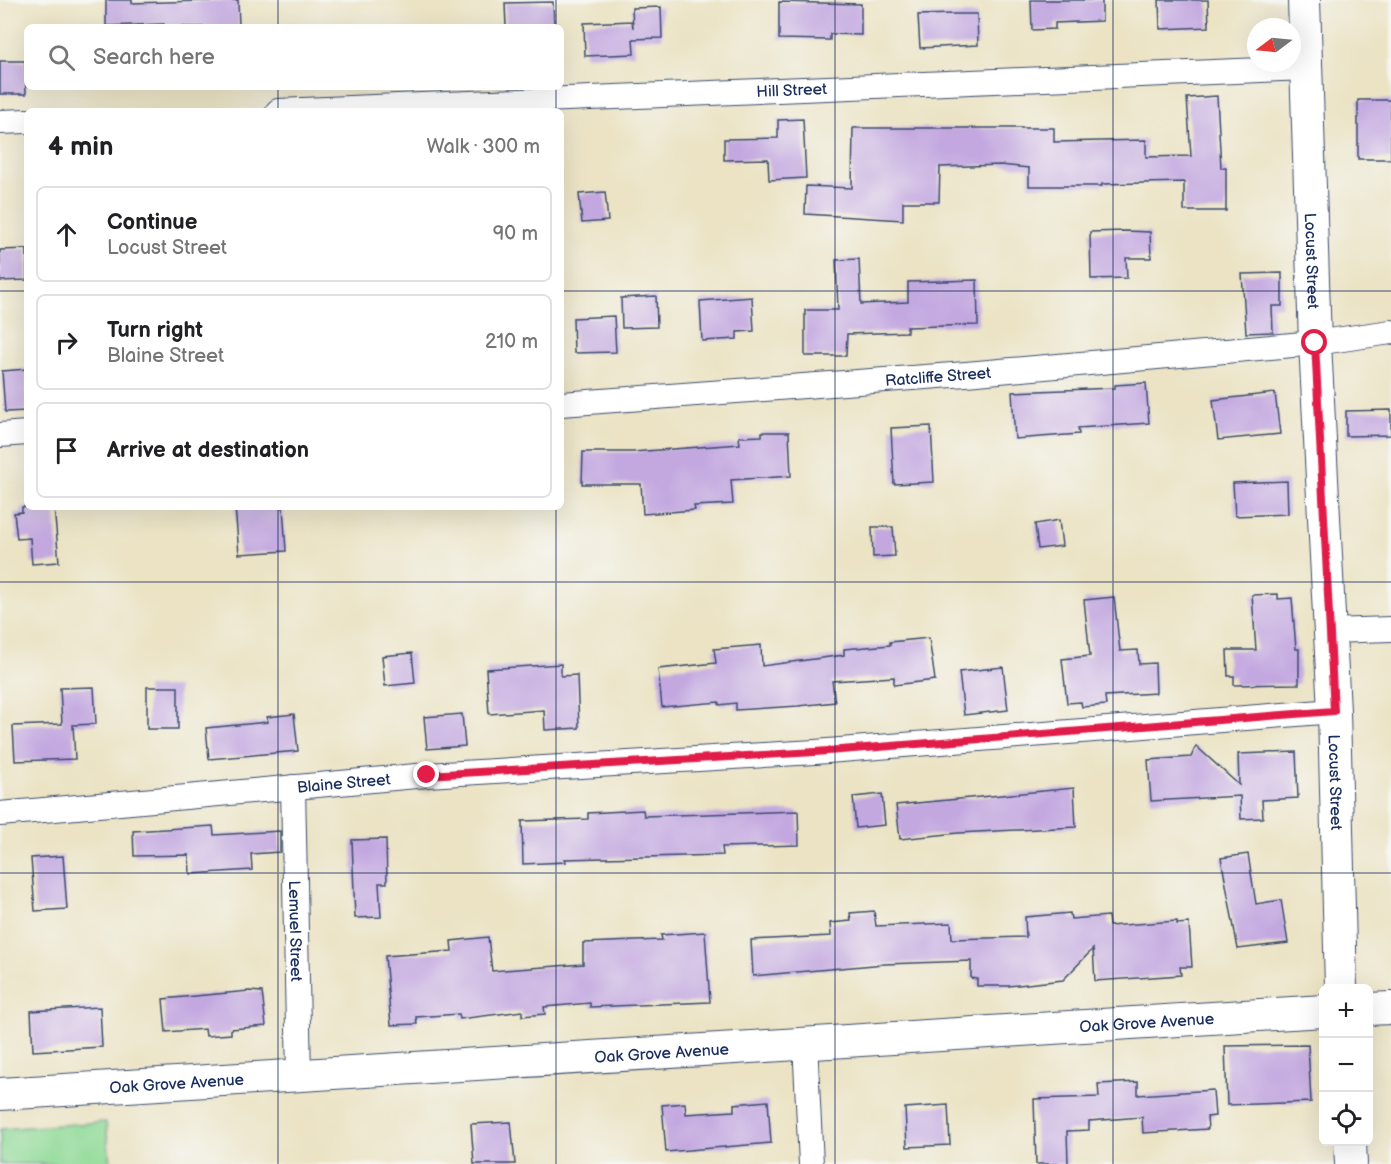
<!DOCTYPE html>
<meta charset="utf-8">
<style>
body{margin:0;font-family:"Balsamiq Sans",sans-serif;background:#f6f6f6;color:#202124}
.controls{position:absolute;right:18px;bottom:18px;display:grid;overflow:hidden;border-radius:9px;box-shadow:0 6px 24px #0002}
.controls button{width:54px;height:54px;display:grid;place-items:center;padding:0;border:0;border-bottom:2px solid #e0e0e0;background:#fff;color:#202124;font:30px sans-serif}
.compass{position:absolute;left:1247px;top:18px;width:54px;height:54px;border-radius:50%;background:#fff;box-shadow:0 6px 24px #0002;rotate:254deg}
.stop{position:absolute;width:18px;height:18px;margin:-14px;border:4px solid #e11d48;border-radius:50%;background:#fff}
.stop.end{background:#e11d48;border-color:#fff;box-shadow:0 2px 6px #0008}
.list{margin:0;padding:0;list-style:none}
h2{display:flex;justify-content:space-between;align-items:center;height:78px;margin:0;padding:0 24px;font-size:26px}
h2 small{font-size:20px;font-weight:400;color:#757577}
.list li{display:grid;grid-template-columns:39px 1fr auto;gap:18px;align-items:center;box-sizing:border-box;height:96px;margin:0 12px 12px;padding:0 12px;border:2px solid #e0e0e0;border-radius:9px}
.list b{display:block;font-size:22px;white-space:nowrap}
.list p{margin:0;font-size:20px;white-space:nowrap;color:#757577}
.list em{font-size:20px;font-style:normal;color:#757577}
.icon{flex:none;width:33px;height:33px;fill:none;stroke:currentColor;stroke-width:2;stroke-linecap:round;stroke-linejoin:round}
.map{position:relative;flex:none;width:1391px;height:1164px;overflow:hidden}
.search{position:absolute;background:#fff;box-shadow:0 6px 24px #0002;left:24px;top:24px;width:540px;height:66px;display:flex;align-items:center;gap:15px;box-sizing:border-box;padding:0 21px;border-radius:9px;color:#757577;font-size:22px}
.panel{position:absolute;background:#fff;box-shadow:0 6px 24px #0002;left:24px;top:108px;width:540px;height:402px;border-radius:9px}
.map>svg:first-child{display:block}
.green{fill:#90da97;stroke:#56847a;stroke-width:1.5}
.building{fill:#c3a8e0}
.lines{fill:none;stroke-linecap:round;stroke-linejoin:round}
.minor-casing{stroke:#3a4a6d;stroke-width:26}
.tertiary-casing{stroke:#3a4a6d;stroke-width:34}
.minor{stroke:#fff;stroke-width:24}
.tertiary{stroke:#fff;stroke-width:32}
.route{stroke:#e11d48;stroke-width:8}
.grid{fill:none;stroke:#1b2f5e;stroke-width:1.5;stroke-opacity:0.55}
.labels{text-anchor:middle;stroke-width:5;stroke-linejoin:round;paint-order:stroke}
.street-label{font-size:16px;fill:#1b2f5e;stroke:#f6f6f2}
</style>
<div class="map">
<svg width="1391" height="1164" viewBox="0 0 1391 1164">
<rect width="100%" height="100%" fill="#f6f6f2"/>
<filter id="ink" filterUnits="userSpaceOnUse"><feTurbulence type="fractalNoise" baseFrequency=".0167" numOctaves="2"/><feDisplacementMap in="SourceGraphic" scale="12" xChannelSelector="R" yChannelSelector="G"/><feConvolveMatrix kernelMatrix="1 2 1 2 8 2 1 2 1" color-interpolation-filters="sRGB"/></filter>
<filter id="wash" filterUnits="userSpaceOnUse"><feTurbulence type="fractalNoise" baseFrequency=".008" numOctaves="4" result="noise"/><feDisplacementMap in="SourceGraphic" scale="24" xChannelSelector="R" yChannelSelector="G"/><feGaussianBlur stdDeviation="1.35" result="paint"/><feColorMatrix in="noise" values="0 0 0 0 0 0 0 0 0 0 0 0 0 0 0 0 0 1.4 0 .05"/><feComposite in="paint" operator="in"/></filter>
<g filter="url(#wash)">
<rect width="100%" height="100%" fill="#ebe3c4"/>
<!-- green -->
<path class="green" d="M 106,1122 L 110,1164 L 0,1164 L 0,1129 Z"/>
<g id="blocks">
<!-- building -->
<g class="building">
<path d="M 106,0 L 132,0 L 132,3 L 238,0 L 239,27 L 164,27 L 164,24 L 106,26 Z"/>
<path d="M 1031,0 L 1102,0 L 1102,21 L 1055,23 L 1055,29 L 1032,30 Z"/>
<path d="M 1159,0 L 1208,0 L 1209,27 L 1160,29 Z"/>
<path d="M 553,2 L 554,27 L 506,27 L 505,3 Z"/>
<path d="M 779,2 L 861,4 L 861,35 L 830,34 L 830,40 L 779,39 Z"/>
<path d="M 661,7 L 662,38 L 633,39 L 634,54 L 585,56 L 584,23 L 632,21 L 633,28 L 632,8 Z"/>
<path d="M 955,14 L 977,14 L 978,45 L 920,48 L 918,15 Z"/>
<path d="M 0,61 L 25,61 L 26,94 L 0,94 Z"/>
<path d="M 1217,96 L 1221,168 L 1226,168 L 1226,211 L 1184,211 L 1184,182 L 1102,184 L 1102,186 L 1029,186 L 1029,168 L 1000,165 L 940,167 L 939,202 L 903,202 L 903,220 L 805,214 L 806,186 L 852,188 L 853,128 L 1054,128 L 1054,142 L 1146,140 L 1146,157 L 1191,156 L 1187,98 Z"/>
<rect x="1358" y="100" width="33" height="59"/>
<path d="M 803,119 L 806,178 L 769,180 L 768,159 L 724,160 L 724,139 L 778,138 L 778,120 Z"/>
<path d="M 605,192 L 608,221 L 582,223 L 579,194 Z"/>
<path d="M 1126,231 L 1150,232 L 1151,258 L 1126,258 L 1127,278 L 1091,279 L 1090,232 Z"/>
<path d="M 27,249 L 27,280 L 0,281 L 0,250 Z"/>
<path d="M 859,259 L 861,304 L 908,302 L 908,282 L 977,280 L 978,325 L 907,327 L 907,332 L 847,334 L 846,356 L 805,356 L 805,310 L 838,310 L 836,260 Z"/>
<path d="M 1282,273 L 1282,306 L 1272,306 L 1273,332 L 1246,333 L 1242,274 Z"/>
<path d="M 656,296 L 657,327 L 622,328 L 621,298 Z"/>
<path d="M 752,297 L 754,331 L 737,332 L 737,339 L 702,341 L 700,301 Z"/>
<path d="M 614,316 L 616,352 L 574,353 L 573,318 Z"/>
<path d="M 27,369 L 27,411 L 5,412 L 2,371 Z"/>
<path d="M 1146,383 L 1149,423 L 1078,428 L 1079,434 L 1015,439 L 1012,392 L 1115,388 L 1115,385 Z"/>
<path d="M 1275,393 L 1280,434 L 1218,440 L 1213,400 Z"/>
<path d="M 1391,410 L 1391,435 L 1346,436 L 1346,411 Z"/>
<path d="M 931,426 L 934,482 L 894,484 L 891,428 Z"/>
<path d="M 762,432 L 789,432 L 791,476 L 731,480 L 733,504 L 694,506 L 695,510 L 643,514 L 641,484 L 582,484 L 583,452 L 632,452 L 740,444 L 739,437 L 762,436 Z"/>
<path d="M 1287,481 L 1288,514 L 1235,516 L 1233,483 Z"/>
<path d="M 22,507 L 54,507 L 59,562 L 32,564 L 30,538 L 17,539 L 14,513 L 22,512 Z"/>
<path d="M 235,507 L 283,507 L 286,551 L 239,554 Z"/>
<path d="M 1059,520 L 1062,546 L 1038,549 L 1035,524 Z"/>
<path d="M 872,527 L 893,527 L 895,556 L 873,557 Z"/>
<path d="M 1278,594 L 1278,599 L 1292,598 L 1296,649 L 1299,649 L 1299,684 L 1234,685 L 1234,676 L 1228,676 L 1227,650 L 1256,650 L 1252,595 Z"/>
<path d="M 1114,597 L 1120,651 L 1138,650 L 1139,664 L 1155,663 L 1156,693 L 1105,696 L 1106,705 L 1082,707 L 1081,702 L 1067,703 L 1062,659 L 1090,656 L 1084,600 Z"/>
<path d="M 929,638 L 935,680 L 894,685 L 894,677 L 832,681 L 835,702 L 798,706 L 736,710 L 736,703 L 719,705 L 719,702 L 662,707 L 658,669 L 716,663 L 714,649 L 761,645 L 762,666 L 844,655 L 844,649 L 890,645 L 890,642 Z"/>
<path d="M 412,653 L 415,683 L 385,686 L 382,656 Z"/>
<path d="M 561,664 L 561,676 L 577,675 L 579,728 L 545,730 L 544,710 L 489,714 L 486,669 Z"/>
<path d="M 1003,667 L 1008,710 L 964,715 L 959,672 Z"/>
<path d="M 94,687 L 96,724 L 73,725 L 75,759 L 15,761 L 13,726 L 62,724 L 60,688 Z"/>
<rect x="147" y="687" width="31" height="42"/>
<path d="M 294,714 L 298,751 L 209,759 L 206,728 L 268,722 L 267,717 Z"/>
<path d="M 462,714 L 465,746 L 427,749 L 424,717 Z"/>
<path d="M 1196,746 L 1239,785 L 1238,754 L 1296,752 L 1298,798 L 1262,800 L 1263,818 L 1241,819 L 1240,796 L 1151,801 L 1148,760 L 1191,757 Z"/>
<path d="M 1074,788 L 1076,827 L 958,833 L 900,839 L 896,805 Z"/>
<path d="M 882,794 L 885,825 L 856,828 L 853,797 Z"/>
<path d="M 643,810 L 644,816 L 798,811 L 799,845 L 722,847 L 723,855 L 565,859 L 566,862 L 523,864 L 522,821 L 588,819 L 588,813 Z"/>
<path d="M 213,826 L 214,835 L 280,831 L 280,852 L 251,854 L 252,870 L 190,874 L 189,855 L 134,856 L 133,831 Z"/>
<path d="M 386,839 L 387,883 L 379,883 L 381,917 L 355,918 L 352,840 Z"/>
<path d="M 1248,854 L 1256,904 L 1281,900 L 1288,943 L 1238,949 L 1221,858 Z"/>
<path d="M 63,856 L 67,909 L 35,911 L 31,858 Z"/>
<path d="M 874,911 L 876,926 L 951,923 L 952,939 L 1026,937 L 1025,917 L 1070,913 L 1071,919 L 1108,916 L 1109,926 L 1177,921 L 1177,924 L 1189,923 L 1192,967 L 1180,967 L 1181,975 L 1095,981 L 1093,949 L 1063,980 L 1008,986 L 977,986 L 977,979 L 971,978 L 971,961 L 885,964 L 753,976 L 751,940 L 831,936 L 830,923 L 851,921 L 850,913 Z"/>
<path d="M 705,932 L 710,1002 L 590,1007 L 590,1003 L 544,1007 L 545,1014 L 522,1016 L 522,1011 L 460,1019 L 459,1014 L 416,1017 L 417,1024 L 391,1025 L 385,956 L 452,951 L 451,941 L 488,937 L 492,971 L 583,964 L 583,943 L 662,940 L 661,935 Z"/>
<path d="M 249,991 L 262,992 L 266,1026 L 231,1029 L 231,1034 L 206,1036 L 205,1029 L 166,1032 L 163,999 Z"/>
<path d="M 100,1007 L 102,1047 L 33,1051 L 31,1011 Z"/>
<path d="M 1308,1045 L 1311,1102 L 1227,1105 L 1225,1046 Z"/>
<path d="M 1138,1082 L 1138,1095 L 1213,1090 L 1215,1116 L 1207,1117 L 1208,1129 L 1143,1133 L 1142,1117 L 1089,1121 L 1089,1130 L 1067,1131 L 1068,1164 L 1036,1164 L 1034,1099 L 1099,1097 L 1098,1084 Z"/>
<path d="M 768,1101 L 771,1143 L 666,1152 L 662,1105 L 685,1103 L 686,1114 L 734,1111 L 734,1104 Z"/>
<path d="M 948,1105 L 950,1145 L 907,1147 L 905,1108 Z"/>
<path d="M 511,1122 L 515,1164 L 474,1164 L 471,1124 Z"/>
</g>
</g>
</g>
<g filter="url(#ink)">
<use href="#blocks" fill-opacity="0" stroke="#3a4a6d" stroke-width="1.5"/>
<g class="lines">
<defs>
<g id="minor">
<path id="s1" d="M 278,111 L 1307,68"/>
<path d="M 0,122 L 27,121"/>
<path id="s2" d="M 561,404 L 966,374 L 1315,343 L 1391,332"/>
<path d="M 0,435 L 27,433"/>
<path d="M 1330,631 L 1391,629"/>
<path id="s3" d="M 293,787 L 299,1076"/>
<path id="s4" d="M 0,814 L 427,775 L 815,752 L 1334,711"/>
<path d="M 805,1042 L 811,1164"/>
</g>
<g id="tertiary">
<path id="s5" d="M 1304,0 L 1315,343 L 1334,711 L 1341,988"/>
<path d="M 1368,1009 L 1391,1008"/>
<path id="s6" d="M 0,1094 L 1324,1011"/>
<path d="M 1350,1142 L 1351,1164"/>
</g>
</defs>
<!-- minor casing -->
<use href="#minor" class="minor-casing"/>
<!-- tertiary casing -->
<use href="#tertiary" class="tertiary-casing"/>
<!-- minor -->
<use href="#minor" class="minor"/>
<!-- tertiary -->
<use href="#tertiary" class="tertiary"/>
</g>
</g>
<g class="lines" filter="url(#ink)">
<!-- route -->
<path class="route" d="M 427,775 L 815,752 L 1334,711 L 1315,343"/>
</g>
<!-- grid -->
<path class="grid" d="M 278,0 L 278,27M 556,0 L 556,27M 835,0 L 835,1164M 1113,0 L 1113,1164M 278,87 L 278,111M 556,87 L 556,111M 0,291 L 27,291M 561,291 L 1391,291M 278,507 L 278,1164M 556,507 L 556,1164M 0,582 L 1391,582M 0,873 L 1391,873"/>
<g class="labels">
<!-- street labels -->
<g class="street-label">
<text dy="6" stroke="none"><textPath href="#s1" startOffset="514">Hill Street</textPath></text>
<text dy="6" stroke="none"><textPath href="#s5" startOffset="261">Locust Street</textPath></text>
<text dy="6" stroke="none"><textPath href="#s2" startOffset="378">Ratcliffe Street</textPath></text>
<text dy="6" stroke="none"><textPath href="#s5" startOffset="783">Locust Street</textPath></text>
<text dy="6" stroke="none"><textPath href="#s4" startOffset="345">Blaine Street</textPath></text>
<text dy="6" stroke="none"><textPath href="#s3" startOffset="144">Lemuel Street</textPath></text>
<text dy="6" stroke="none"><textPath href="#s6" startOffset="1149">Oak Grove Avenue</textPath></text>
<text dy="6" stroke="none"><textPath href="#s6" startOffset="663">Oak Grove Avenue</textPath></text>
<text dy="6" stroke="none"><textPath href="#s6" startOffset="177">Oak Grove Avenue</textPath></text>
</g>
</g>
</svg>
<div class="controls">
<button>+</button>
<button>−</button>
<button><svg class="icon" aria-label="locate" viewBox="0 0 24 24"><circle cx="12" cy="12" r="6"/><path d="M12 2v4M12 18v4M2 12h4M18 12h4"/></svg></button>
</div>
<svg class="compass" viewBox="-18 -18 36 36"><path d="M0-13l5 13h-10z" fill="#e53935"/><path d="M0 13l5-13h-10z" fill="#757577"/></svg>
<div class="stop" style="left:1315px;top:343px"></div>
<div class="stop end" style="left:427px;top:775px"></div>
<div class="search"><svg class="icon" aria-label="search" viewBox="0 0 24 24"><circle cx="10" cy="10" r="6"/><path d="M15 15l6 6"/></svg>Search here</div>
<section class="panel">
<h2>4 min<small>Walk · 300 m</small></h2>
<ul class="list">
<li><svg class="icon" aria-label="ahead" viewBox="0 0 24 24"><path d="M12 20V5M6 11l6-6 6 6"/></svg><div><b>Continue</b><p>Locust Street</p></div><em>90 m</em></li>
<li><svg class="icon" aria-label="right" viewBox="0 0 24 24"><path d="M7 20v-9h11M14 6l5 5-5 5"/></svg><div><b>Turn right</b><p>Blaine Street</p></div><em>210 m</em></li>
<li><svg class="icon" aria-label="arrive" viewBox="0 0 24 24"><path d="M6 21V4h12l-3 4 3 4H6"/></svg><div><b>Arrive at destination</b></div></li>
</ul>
</section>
</div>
